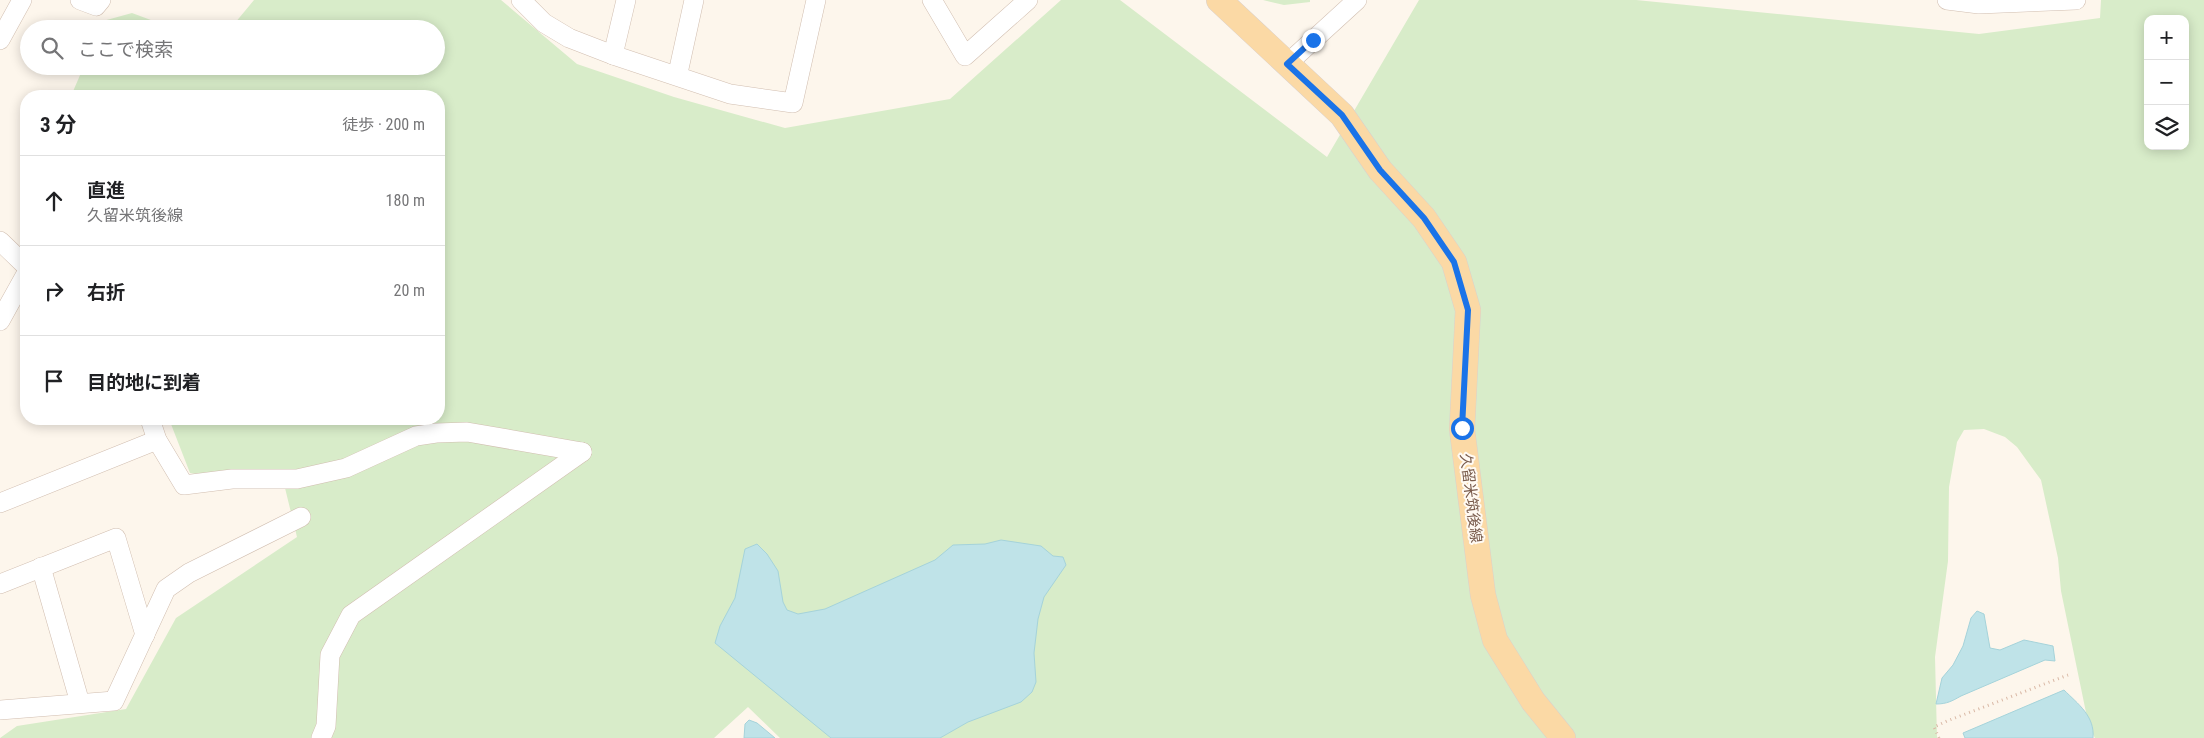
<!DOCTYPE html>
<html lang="ja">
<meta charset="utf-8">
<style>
body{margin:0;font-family:"Roboto Condensed","Noto Sans JP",sans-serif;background:#f2f2f2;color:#202124}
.controls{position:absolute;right:15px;top:15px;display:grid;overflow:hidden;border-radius:10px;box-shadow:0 2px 12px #0003}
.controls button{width:45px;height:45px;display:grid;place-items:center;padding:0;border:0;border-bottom:1px solid #e0e0e0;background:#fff;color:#202124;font:25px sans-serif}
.stop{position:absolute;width:15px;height:15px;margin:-11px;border:4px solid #1a73e8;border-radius:50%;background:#fff}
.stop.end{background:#1a73e8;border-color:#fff;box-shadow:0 1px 5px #0008}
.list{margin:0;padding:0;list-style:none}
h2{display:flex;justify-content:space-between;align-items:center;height:65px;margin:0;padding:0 20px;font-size:21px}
h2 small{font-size:16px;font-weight:400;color:#757577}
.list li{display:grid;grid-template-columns:32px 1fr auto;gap:15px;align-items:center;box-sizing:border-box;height:90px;padding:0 20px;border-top:1px solid #e0e0e0}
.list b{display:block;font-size:19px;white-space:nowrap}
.list p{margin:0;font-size:16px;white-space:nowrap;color:#757577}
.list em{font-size:16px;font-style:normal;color:#757577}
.icon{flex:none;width:28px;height:28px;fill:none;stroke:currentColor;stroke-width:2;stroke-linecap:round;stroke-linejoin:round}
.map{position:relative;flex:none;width:2204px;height:738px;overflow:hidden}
.search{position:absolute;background:#fff;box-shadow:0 2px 12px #0003;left:20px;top:20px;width:425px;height:55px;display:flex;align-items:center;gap:12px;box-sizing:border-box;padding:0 18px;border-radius:28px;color:#757577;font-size:19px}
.panel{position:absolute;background:#fff;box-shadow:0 2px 12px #0003;left:20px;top:90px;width:425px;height:335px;border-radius:20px}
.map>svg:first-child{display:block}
.green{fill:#d8ecc9;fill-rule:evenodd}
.water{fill:#bfe3e8;stroke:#a5d3da}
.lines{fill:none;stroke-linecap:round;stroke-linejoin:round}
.minor-casing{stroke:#d1beb0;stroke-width:20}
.major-casing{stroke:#dad1cd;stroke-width:26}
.path{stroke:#d9b8a5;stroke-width:3;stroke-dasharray:1 4;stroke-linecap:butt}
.minor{stroke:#fff;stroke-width:19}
.major{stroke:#fbd9a5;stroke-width:25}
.route{stroke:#1a73e8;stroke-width:6}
.labels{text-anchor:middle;stroke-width:4;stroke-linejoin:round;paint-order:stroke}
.street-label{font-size:15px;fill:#7a5c4d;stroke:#fffaf3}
</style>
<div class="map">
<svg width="2204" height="738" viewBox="0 0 2204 738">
<rect width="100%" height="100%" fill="#fdf6ec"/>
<!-- green -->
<g class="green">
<path d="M 254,0 L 501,0 L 577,64 L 674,97 L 785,128 L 950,99 L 1061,0 L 1120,0 L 1327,157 L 1419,0 L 1636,0 L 1979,34 L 2100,18 L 2101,0 L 2204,0 L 2204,738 L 2095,738 L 2089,727 L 2061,591 L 2058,558 L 2041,480 L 2017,447 L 2005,437 L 1984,429 L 1964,430 L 1957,442 L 1949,487 L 1948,561 L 1935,657 L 1937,738 L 780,738 L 748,707 L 714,738 L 0,738 L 17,726 L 126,709 L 176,618 L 297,537 L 285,488 L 190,473 L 169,419 L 439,419 L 439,96 L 71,96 L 84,66 L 436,66 L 436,29 L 230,29 ZM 2148,19 L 2185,19 L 2185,146 L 2148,146 Z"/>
<path d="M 1263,0 L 1310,0 L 1310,2 L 1284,5 Z"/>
<path d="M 132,13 L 175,29 L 100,29 L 103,21 Z"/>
</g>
<!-- water -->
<g class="water">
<path d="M 1001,540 L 1041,546 L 1053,556 L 1063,557 L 1066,565 L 1044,597 L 1038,619 L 1034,653 L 1036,682 L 1032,692 L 1021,702 L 968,722 L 940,738 L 831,738 L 715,643 L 720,626 L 735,598 L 745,549 L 757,544 L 767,554 L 778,571 L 783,602 L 787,610 L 798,614 L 825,609 L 935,560 L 953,545 L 985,544 Z"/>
<path d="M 1977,611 L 1984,614 L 1990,648 L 2000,650 L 2024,640 L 2053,646 L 2055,661 L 2045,660 L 1961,696 C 1952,701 1947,704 1936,704 L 1942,678 L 1953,665 L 1963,646 L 1971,618 Z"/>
<path d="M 2064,690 C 2078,704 2095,716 2093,738 L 1965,738 L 1963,733 Z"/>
<path d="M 749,720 L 757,723 L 775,738 L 744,738 L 745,724 Z"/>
</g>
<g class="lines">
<defs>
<g id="minor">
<path d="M 80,0 L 96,6 L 101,0"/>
<path d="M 521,0 L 544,23 L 569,38 L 613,55 L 730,94 L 793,103 L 816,0"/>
<path d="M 932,0 L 965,56 L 1028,0"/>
<path d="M 1947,0 L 1979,4 L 2076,0"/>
<path d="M 0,40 L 22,0"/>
<path d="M 613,55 L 626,0"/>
<path d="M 1287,64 L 1357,0"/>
<path d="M 678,73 L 694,0"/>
<path d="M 0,241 L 26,266"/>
<path d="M 0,321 L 26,274"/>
<path d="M 150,419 L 157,440 L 184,485 L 232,479 L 297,479 L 346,468 L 416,436 L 436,433 L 467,432 L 582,452"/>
<path d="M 0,503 L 157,440"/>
<path d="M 41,567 L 80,703"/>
<path d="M 0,584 L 116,538 L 145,635"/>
<path d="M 0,710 L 114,701 L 166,589 L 189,573 L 301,517"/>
<path d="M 321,738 L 326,726 L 330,655 L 351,615 L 582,452"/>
</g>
<path id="major" d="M 1219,0 L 1342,115 L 1380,170 L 1424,218 L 1454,262 L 1468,310 L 1462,429 L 1483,595 L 1495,640 L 1533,701 L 1563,738"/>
</defs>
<!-- minor casing -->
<use href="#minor" class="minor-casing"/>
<!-- major casing -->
<use href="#major" class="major-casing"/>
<!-- path -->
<path class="path" d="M 1939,738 L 1934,727 L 1947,721 L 2068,675"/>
<!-- minor -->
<use href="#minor" class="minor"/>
<!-- major -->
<use href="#major" class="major"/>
</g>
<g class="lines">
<!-- route -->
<path class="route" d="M 1313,40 L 1287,64 L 1342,115 L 1380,170 L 1424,218 L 1454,262 L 1468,310 L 1462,428"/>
</g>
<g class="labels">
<!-- street labels -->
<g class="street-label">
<text transform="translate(1471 498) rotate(83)" y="5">久留米筑後線</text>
</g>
</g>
</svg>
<div class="controls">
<button>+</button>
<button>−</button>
<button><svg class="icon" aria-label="layers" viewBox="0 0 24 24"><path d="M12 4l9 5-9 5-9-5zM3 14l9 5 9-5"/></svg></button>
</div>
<div class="stop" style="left:1462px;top:428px"></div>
<div class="stop end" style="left:1313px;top:40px"></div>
<div class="search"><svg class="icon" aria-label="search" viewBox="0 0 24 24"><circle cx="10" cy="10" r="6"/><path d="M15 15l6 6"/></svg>ここで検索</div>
<section class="panel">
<h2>3 分<small>徒歩 · 200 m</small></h2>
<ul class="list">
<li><svg class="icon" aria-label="ahead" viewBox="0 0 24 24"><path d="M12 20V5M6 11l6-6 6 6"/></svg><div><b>直進</b><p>久留米筑後線</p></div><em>180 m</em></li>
<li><svg class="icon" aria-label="right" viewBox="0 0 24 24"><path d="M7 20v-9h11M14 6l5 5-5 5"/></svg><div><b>右折</b></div><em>20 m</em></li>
<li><svg class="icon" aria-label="arrive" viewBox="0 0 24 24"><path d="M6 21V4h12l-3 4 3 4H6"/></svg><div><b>目的地に到着</b></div></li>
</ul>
</section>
</div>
